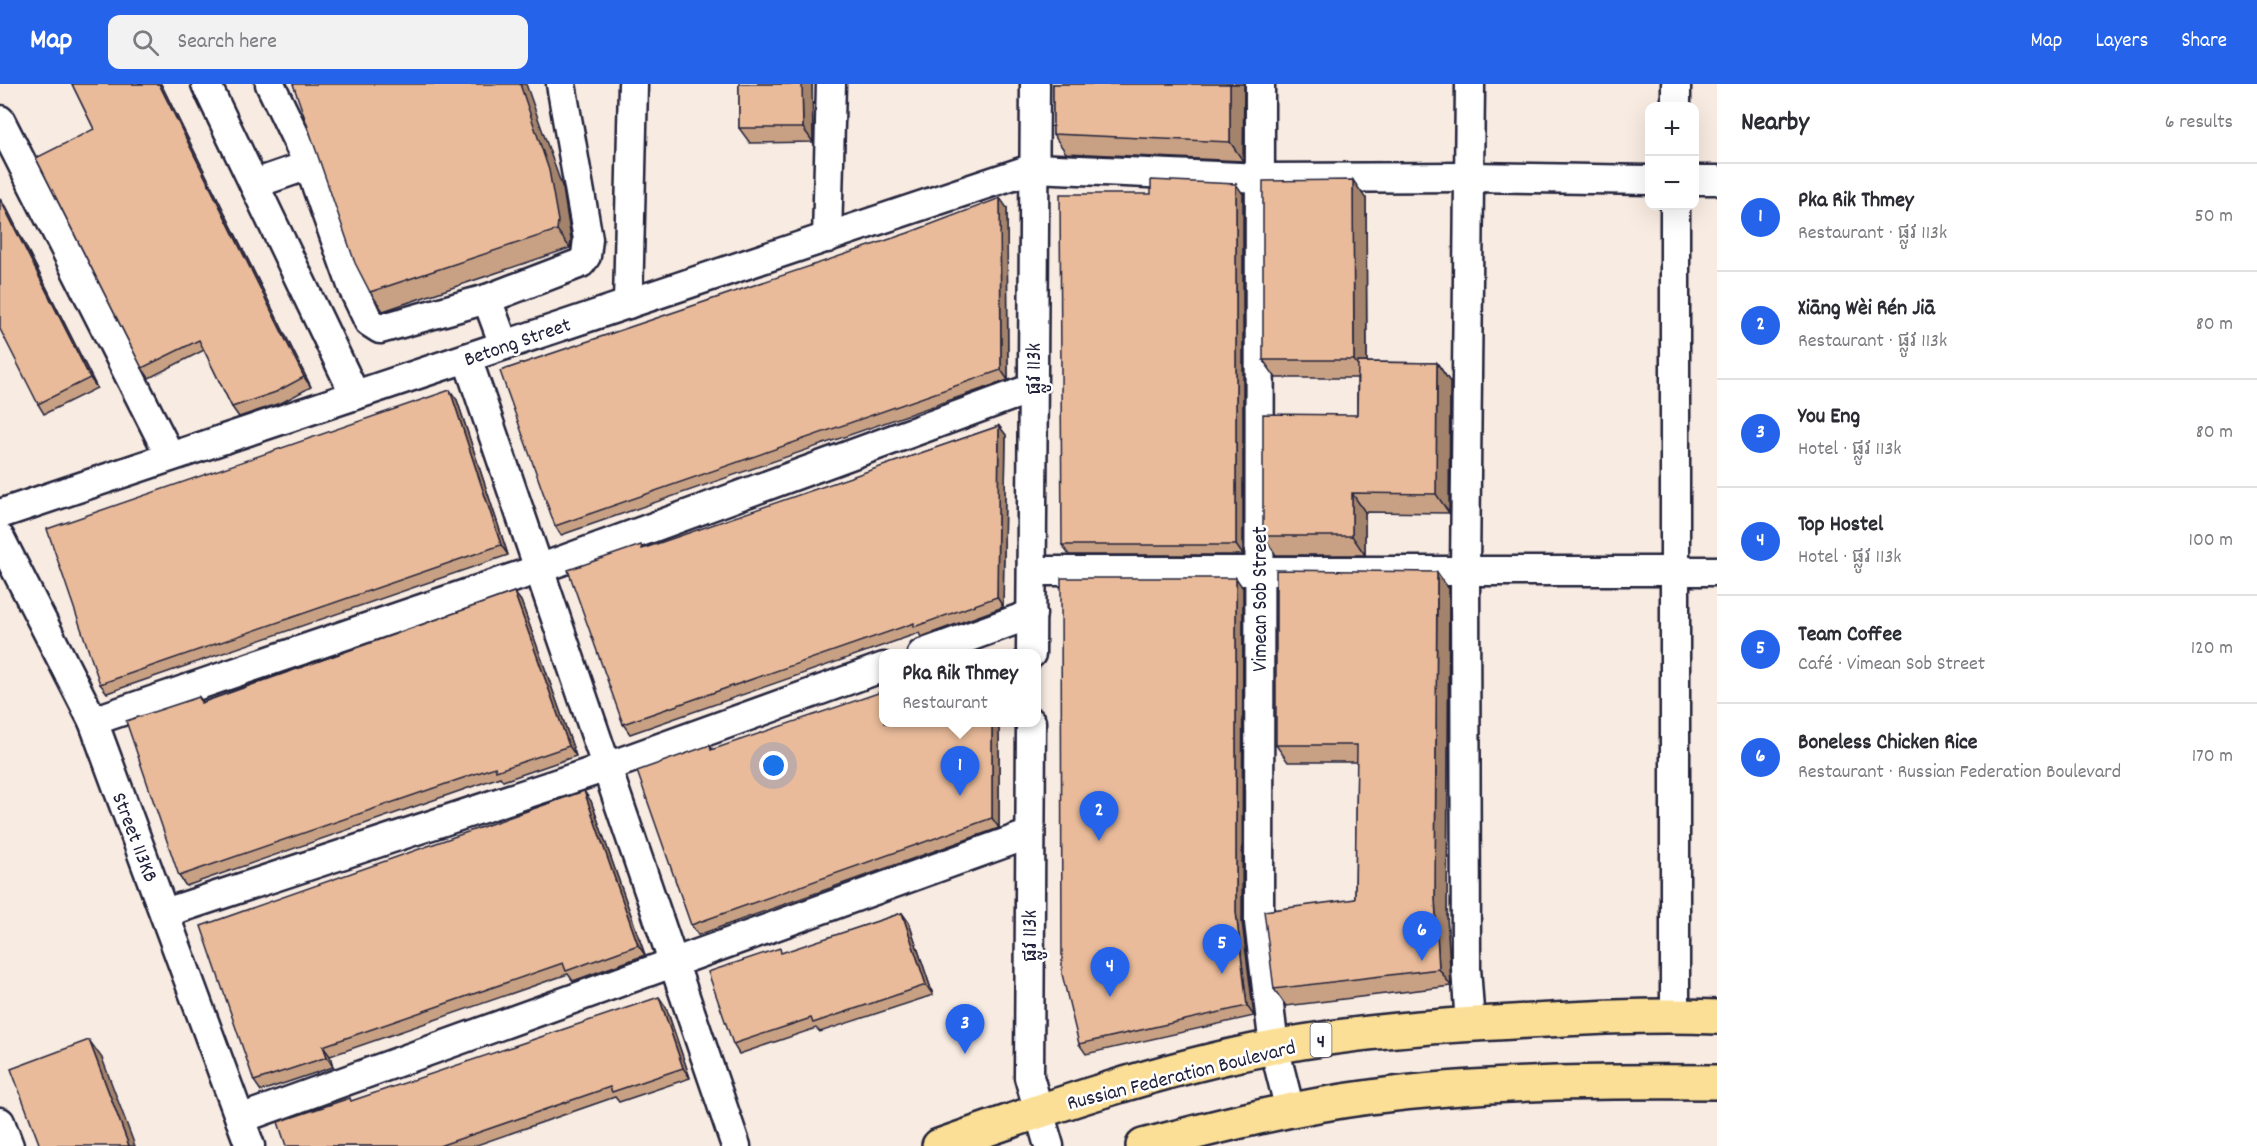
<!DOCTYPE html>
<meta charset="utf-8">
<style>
body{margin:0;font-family:Dekko,"Noto Sans Khmer",sans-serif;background:#f2f2f3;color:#2b2b33}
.controls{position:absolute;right:18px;top:18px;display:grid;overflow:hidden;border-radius:12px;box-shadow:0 6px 24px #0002}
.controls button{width:54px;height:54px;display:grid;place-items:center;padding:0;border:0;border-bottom:2px solid #e1e1e2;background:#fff;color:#2b2b33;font:30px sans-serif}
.you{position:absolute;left:774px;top:682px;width:21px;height:21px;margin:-15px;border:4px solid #fff;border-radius:50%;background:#1a73e8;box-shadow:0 0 0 9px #1a73e833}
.badge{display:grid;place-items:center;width:39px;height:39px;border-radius:50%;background:#2563eb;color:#fff;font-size:20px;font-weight:700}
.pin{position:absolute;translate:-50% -50px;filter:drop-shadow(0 2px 3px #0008)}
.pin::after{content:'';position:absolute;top:32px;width:21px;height:18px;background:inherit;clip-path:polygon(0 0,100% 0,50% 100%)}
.popup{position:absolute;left:879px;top:565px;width:162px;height:78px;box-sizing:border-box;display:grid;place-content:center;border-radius:12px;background:#fff;filter:drop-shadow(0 2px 4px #0005);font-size:20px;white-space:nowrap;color:#7c7c81}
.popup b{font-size:22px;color:#2b2b33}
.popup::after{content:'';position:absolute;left:50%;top:100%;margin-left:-12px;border:12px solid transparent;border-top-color:#fff}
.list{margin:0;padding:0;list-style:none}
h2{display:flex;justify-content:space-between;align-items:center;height:78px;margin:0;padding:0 24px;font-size:26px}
h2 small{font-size:20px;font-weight:400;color:#7c7c81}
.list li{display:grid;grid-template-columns:39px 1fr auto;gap:18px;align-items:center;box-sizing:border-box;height:108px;padding:0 24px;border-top:2px solid #e1e1e2}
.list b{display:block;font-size:22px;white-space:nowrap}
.list p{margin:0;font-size:20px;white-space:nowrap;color:#7c7c81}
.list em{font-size:20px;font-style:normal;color:#7c7c81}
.icon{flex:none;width:33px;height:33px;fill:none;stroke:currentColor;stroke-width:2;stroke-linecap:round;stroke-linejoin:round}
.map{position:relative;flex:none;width:1717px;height:1062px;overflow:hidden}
header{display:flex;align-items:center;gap:36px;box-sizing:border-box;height:84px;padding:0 30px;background:#2563eb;color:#fff}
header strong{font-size:28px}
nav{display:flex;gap:33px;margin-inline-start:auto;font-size:21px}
.search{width:420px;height:54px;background:#f2f2f3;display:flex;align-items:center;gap:15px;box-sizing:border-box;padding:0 21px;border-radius:12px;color:#7c7c81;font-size:22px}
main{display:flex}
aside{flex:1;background:#fff}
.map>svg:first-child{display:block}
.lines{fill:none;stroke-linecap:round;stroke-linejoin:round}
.minor-casing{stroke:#22223b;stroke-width:33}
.highway-casing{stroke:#22223b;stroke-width:38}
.minor{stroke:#fff;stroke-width:28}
.highway{stroke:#fbdf96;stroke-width:33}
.wall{fill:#c8a184;stroke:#22223b;stroke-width:1.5}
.shaded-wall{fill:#a3836c;stroke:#22223b;stroke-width:1.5}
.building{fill:#e9bb9a;stroke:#22223b;stroke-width:1.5}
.labels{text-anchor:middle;stroke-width:5;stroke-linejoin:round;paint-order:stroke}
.shield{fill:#fff;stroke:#646476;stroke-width:1.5}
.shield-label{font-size:20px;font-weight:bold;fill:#22223b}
.street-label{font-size:21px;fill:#22223b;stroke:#fff}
</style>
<header>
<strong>Map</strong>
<div class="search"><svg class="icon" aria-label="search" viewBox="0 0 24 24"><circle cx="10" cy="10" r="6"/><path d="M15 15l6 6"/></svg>Search here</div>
<nav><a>Map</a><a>Layers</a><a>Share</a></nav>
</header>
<main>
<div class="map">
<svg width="1717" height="1062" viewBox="0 0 1717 1062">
<rect width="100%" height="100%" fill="#f8ebe1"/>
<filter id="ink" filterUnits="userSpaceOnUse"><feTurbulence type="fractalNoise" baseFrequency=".0167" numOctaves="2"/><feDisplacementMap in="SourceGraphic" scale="12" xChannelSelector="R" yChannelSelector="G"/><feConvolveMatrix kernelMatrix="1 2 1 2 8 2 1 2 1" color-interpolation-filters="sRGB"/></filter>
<g filter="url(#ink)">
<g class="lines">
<defs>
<g id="minor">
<path d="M 206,0 L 355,311"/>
<path d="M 270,0 L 309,81 L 353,204 L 369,238 L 380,245 L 487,215 L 581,179 L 586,172 L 588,155 L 561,0"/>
<path d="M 1260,0 L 1259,838 L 1274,963 L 1290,1026"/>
<path d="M 1676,22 L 1676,0"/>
<path d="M 0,36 L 170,372"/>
<path d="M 1694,96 L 1717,96"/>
<path d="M 254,100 L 309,81"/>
<path d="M 827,154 L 831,0"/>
<path d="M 487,215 L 504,261"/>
<path d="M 628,220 L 633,0"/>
<path d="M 467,274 L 736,1062"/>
<path d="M 0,430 L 1034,84 L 1262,94 L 1470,93 L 1650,96"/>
<path d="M 0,454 L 93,637 L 250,1062"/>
<path d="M 1033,487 L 1717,487"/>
<path d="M 922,570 L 1032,530"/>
<path d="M 1031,570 L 1035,0"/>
<path d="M 93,637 L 539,485 L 1033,304"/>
<path d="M 1031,638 L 1029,993 L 1049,1062"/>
<path d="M 165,829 L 607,683 L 884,583"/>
<path d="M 1675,931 L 1675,122"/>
<path d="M 1470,940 L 1466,884 L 1465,487 L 1470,0"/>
<path d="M 240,1035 L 1030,750"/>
<path d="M 0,1038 L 9,1062"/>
</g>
<g id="highway">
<path d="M 939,1062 C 1049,1023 1159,985 1274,963 C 1353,948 1433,942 1513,938 C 1581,934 1649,930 1717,933"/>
<path d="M 1143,1062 C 1218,1042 1293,1023 1370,1013 C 1485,998 1602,997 1717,998"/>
</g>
</defs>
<!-- minor casing -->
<use href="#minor" class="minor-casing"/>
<!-- highway casing -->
<use href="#highway" class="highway-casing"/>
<!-- minor -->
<use href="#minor" class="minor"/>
<!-- highway -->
<use href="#highway" class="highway"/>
</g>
<!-- wall -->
<g class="wall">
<path d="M 72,0 L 161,0 L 311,303 L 283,318 L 239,333 L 232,323 L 204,266 L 149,294 L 142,284 L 94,45 Z"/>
<path d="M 739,0 L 812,0 L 813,58 L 750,59 L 739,44 Z"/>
<path d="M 1053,0 L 1244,0 L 1243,77 L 1066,69 L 1053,50 Z"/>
<path d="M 563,105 L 571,155 L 570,164 L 383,227 L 370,208 Z"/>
<path d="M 1243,110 L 1243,471 L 1069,471 L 1062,461 Z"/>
<path d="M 1366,115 L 1367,278 L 1437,279 L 1450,298 L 1449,429 L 1365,428 L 1365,471 L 1276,471 L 1263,452 L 1357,331 L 1357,294 L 1276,294 L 1263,276 Z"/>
<path d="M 1007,124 L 1008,296 L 561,451 L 555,442 Z"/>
<path d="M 7,125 L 97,304 L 44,330 L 38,320 Z"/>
<path d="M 457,316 L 508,471 L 107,609 L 100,600 Z"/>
<path d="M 999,342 L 1006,351 L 1003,523 L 921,553 L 919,549 L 630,650 L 623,640 L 644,465 Z"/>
<path d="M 1243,504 L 1242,838 L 1254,932 L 1086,970 L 1079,960 Z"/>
<path d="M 1449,505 L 1447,832 L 1451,902 L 1286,922 L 1274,905 L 1355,815 L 1357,678 L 1288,678 L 1276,661 Z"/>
<path d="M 514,508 L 521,517 L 576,672 L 503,697 L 500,693 L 186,802 L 179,792 L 199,613 L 203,618 Z"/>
<path d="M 999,639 L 999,744 L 698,851 L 691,841 L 710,661 L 713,666 Z"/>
<path d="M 591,717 L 645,871 L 573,897 L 568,890 L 330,972 L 333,983 L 261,1007 L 254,997 Z"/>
<path d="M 902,829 L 909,839 L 933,911 L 820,948 L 816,944 L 739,970 L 733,960 L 783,869 Z"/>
<path d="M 666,923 L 690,994 L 619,1018 L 615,1013 L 474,1062 L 286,1062 Z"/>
</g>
<!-- shaded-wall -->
<g class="shaded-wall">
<path d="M 159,0 L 161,0 L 311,303 L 304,293 Z"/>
<path d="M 520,0 L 526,0 L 563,105 L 571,155 L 570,164 L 557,146 Z"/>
<path d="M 802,0 L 812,0 L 813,58 L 803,44 Z"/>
<path d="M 1230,0 L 1244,0 L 1243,77 L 1230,58 Z"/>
<path d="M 1353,96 L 1366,115 L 1367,294 L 1354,276 Z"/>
<path d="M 1236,100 L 1243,110 L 1243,471 L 1236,461 Z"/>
<path d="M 1000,114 L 1007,124 L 1008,296 L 1001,286 Z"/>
<path d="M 0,115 L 7,125 L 97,304 L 90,294 Z"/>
<path d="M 1437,279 L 1450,298 L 1449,429 L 1436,410 Z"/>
<path d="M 450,306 L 457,316 L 508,471 L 501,461 Z"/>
<path d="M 999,342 L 1006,351 L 1003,523 L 997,513 Z"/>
<path d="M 1352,409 L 1365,428 L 1365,471 L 1352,452 Z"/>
<path d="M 1437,488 L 1449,505 L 1447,832 L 1451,902 L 1439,885 L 1435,815 Z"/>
<path d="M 1236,494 L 1243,504 L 1242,838 L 1254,932 L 1247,922 L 1236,828 Z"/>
<path d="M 514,508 L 521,517 L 576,672 L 569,662 Z"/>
<path d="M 992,639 L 999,639 L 999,744 L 992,734 Z"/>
<path d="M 584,707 L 591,717 L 645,871 L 638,861 Z"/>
<path d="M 902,829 L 909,839 L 933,911 L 926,901 Z"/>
<path d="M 659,913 L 666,923 L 690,994 L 683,984 Z"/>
<path d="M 89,956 L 102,974 L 135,1062 L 129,1062 Z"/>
<path d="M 323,962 L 330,972 L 333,983 L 327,973 Z"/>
</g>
<!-- building -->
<g class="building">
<path d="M 72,0 L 159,0 L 304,293 L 276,308 L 232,323 L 199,256 L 142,284 L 36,74 L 94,45 Z"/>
<path d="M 293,0 L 520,0 L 549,86 L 558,137 L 557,146 L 370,208 L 355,179 Z"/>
<path d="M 739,0 L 802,0 L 803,44 L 739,44 Z"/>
<path d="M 1053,0 L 1230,0 L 1230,58 L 1053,50 Z"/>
<path d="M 1151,96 L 1236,100 L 1236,461 L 1062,461 L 1060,110 L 1151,110 Z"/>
<path d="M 1353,96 L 1354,276 L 1263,276 L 1263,97 Z"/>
<path d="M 1000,114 L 1001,286 L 555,442 L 500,287 L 908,149 Z"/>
<path d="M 0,115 L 90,294 L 38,320 L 0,245 Z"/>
<path d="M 1358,278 L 1437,279 L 1436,410 L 1352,409 L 1352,452 L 1263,452 L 1263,330 L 1357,331 Z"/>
<path d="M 450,306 L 501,461 L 100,600 L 47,445 Z"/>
<path d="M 999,342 L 997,513 L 914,543 L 914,539 L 623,640 L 568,486 L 641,461 L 642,465 Z"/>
<path d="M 1276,486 L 1437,488 L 1435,815 L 1439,885 L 1274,905 L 1264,827 L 1355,815 L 1357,661 L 1276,661 Z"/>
<path d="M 1061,494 L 1236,494 L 1236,828 L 1247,922 L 1079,960 L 1062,890 Z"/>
<path d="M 514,508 L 569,662 L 496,687 L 495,683 L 179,792 L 126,637 L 199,613 L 201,619 Z"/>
<path d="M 884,607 L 884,639 L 992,639 L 992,734 L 691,841 L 637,687 L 710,661 L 711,666 Z"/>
<path d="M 584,707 L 638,861 L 566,887 L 563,879 L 323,962 L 327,973 L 254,997 L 201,842 Z"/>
<path d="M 902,829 L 926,901 L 813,939 L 811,934 L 733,960 L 708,888 L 780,864 L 781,869 Z"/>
<path d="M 659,913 L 683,984 L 612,1008 L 610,1003 L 439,1062 L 286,1062 L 278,1038 L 350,1014 L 351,1017 Z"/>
<path d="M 89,956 L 129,1062 L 40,1062 L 11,985 Z"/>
</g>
</g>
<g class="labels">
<!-- shield labels -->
<rect class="shield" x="1310.5" y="939" width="21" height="34" rx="4.5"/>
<g class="shield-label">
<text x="1321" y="963">4</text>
</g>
<!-- street labels -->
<g class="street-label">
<text transform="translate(517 257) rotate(-19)" y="7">Betong Street</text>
<text transform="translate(1033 285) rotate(-90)" y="7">ផ្លូវ 113k</text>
<text transform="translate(1259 515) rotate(-90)" y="7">Vimean Sob Street</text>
<text transform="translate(136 753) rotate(69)" y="7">Street 113KB</text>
<text transform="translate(1029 852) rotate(-90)" y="7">ផ្លូវ 113k</text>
<text transform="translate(1181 990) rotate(-14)" y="7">Russian Federation Boulevard</text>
</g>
</g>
</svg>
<div class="controls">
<button>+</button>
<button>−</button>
</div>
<div class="you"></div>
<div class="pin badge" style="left:960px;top:712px">1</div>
<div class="popup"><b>Pka Rik Thmey</b>Restaurant</div>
<div class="pin badge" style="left:1099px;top:757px">2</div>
<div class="pin badge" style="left:965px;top:970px">3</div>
<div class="pin badge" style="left:1110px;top:913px">4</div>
<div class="pin badge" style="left:1222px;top:890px">5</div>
<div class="pin badge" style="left:1422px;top:877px">6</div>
</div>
<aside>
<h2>Nearby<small>6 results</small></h2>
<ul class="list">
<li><span class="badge">1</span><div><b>Pka Rik Thmey</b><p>Restaurant · ផ្លូវ 113k</p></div><em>50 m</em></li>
<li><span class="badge">2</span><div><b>Xiāng Wèi Rén Jiā</b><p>Restaurant · ផ្លូវ 113k</p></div><em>80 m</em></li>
<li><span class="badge">3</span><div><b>You Eng</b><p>Hotel · ផ្លូវ 113k</p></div><em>80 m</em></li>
<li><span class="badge">4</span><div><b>Top Hostel</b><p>Hotel · ផ្លូវ 113k</p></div><em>100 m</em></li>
<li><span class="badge">5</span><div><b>Team Coffee</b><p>Café · Vimean Sob Street</p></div><em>120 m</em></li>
<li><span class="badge">6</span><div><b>Boneless Chicken Rice</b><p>Restaurant · Russian Federation Boulevard</p></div><em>170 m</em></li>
</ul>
</aside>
</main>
